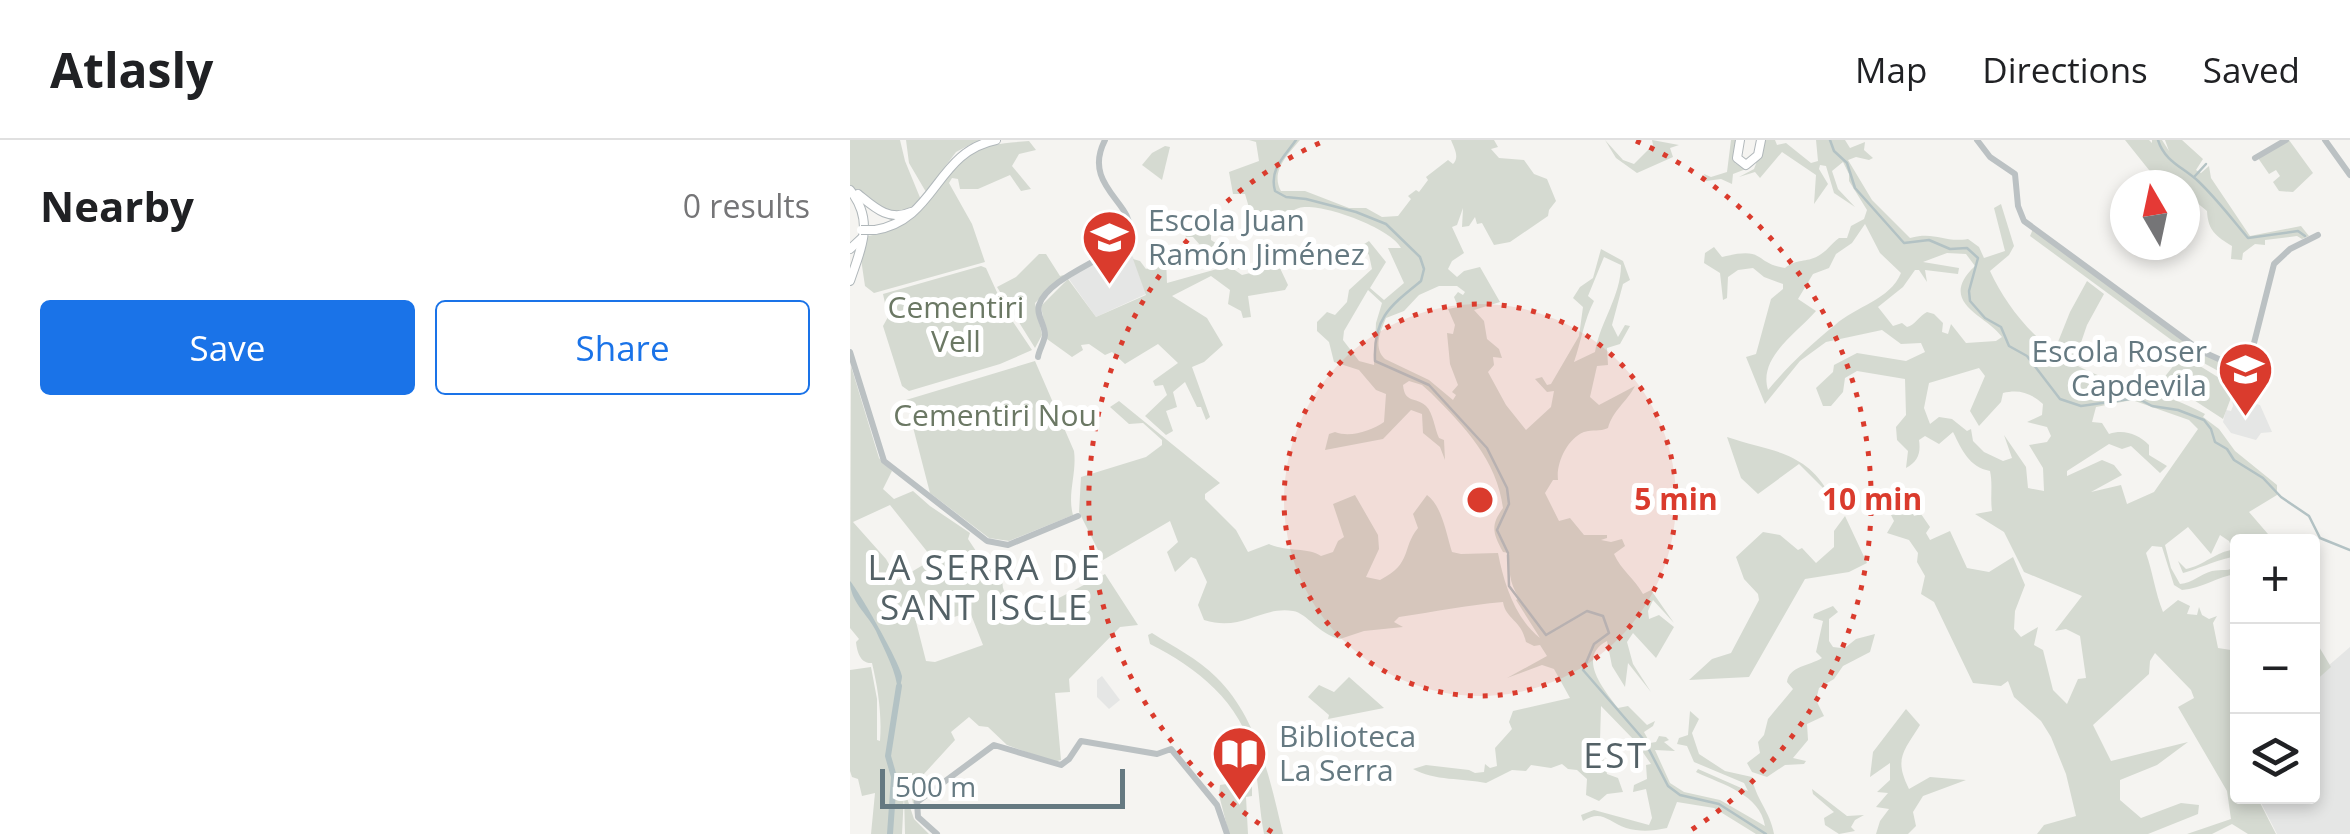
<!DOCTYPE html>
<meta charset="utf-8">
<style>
body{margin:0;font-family:"Open Sans",sans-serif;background:#f6f6f6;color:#202124}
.controls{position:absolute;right:30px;bottom:30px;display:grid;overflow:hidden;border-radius:10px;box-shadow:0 5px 15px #0003}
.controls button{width:90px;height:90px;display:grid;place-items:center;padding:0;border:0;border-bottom:2px solid #e0e0e0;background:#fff;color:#202124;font:50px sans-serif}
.compass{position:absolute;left:1260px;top:30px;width:90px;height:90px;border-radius:50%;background:#fff;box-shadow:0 5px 15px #0003;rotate:351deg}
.scale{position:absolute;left:30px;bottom:25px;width:245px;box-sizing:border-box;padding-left:10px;border:5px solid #657981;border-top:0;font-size:28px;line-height:35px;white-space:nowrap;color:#657981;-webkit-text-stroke:8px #fff;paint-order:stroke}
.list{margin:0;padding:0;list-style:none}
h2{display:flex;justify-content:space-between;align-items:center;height:130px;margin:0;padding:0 40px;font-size:42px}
h2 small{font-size:32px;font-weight:400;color:#757577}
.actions{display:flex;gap:20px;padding:30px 40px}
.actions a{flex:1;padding:22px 0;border:2px solid #1a73e8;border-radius:10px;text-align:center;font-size:35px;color:#1a73e8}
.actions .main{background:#1a73e8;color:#fff}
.icon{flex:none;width:55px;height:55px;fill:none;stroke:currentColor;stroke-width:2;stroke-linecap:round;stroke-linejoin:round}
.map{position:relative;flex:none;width:1500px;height:694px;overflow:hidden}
header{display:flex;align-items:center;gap:60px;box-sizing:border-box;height:140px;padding:0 50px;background:#fff;border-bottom:2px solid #e0e0e0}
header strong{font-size:48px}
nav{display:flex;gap:55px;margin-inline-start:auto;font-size:35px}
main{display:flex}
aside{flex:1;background:#fff}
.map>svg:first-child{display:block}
.built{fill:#e5e6e5}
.green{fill:#d5dad1;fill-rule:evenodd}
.water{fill:#b3c2c4}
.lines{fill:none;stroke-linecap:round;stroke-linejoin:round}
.stream{stroke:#b3c2c4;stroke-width:2.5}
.river{stroke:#b3c2c4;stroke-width:6}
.secondary-casing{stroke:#b0b7ba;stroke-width:10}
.tertiary{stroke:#bbc1c3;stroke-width:6}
.secondary{stroke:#fff;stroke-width:8}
.secondary-bridge-casing{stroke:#b0b7ba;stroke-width:10;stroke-linecap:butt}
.secondary-bridge{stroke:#fff;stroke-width:8}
.ring{fill:none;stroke:#da3b2d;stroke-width:5;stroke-dasharray:5 10}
.labels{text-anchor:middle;stroke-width:10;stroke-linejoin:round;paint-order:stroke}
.poi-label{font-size:30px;fill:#657981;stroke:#fff;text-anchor:start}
.park-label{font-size:30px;fill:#6b7864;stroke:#fff}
.quarter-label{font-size:35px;letter-spacing:2.5px;fill:#536166;stroke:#fff}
.centre{fill:#da3b2d;stroke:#fff;stroke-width:5}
.ring-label{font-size:30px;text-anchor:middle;font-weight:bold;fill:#da3b2d;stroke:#fff;stroke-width:10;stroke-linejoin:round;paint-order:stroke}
</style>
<header>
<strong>Atlasly</strong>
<nav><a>Map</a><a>Directions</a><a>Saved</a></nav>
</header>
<main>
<aside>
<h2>Nearby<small>0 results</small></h2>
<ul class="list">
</ul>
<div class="actions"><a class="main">Save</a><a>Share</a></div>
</aside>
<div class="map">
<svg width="1500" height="694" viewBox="0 0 1500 694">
<rect width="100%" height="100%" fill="#f5f4f1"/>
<!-- built -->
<g class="built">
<path d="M 275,109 L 283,117 L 296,154 L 246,177 L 219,139 L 232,130 Z"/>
<path d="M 1389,259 L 1410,265 L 1422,292 L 1411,293 L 1406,300 L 1381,293 L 1373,282 L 1376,270 L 1381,271 L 1383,266 L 1382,260 Z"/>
<path d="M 1500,507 L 1500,694 L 1427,694 L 1408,657 L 1462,656 L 1463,539 Z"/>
<path d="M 252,536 L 270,560 L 259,569 L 247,557 L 247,540 Z"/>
</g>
<!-- green -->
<g class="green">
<path d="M 0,0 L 50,0 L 55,21 L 71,60 C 43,84 23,64 0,45 Z"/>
<path d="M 56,0 L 129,0 L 106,12 L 76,52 L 59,23 Z"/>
<path d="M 399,0 L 450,0 C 438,14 420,32 431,51 L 455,51 L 499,68 L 516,68 L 532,77 L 548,76 L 561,59 L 558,56 L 566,50 L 569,52 L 578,40 L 576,37 L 598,20 L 603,24 C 610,17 604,8 601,0 L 644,0 L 648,7 L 641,9 L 649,18 L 674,20 L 684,34 L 697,39 L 706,61 L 699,70 L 698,76 L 660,102 L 644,105 L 632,83 L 627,84 L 625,77 L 619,86 L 612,87 L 613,68 L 607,85 L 602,87 L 614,113 L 602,121 L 598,129 L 607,137 L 614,131 L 630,127 L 650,162 L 624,170 L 634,181 L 637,199 L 649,209 L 652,218 L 643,217 L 644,225 L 638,232 L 656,265 L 676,290 L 701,267 L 704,251 L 697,252 L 685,239 L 692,237 L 697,245 L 701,244 L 729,196 L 733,167 L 723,158 L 730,147 L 743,138 L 751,109 L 773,121 L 780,140 L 773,144 L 762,185 L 768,197 L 775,185 L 780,186 L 770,204 L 757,208 L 758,225 L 747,226 L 740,257 L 749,265 L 785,246 C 776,263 763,270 758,288 C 749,292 743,289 734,292 C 717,299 706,323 708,340 L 703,340 L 695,353 L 709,381 L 720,378 L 734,395 L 757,395 L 757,398 L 751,400 L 761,402 L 772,399 L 775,406 L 764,414 C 771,430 785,439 793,454 L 801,450 L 824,483 L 803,460 L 798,471 L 799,479 L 809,475 L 824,487 L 806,518 L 783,493 L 777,502 L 783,524 L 801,552 L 778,523 L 775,547 L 762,526 L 757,501 C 726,517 754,550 768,568 L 778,566 L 797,585 L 805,581 L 803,586 L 794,592 L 800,603 L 806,602 L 809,596 L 816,597 L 819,600 L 814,602 L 825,611 L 805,610 L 820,643 L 834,652 L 870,660 L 915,686 C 910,654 873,645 846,632 L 848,629 L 898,651 L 894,643 L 844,622 L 837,606 L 827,604 L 829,598 L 838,595 L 840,571 L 849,579 L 842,593 L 849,614 L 875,631 L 902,637 C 905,658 920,671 924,694 L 906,694 L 864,668 L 827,662 L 817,688 C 803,691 790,692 776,688 C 758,682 752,669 733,681 L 731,675 L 744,670 L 799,685 L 802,678 L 796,649 L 783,652 L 784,645 L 797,639 L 796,625 L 801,624 L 785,601 L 751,566 L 750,601 L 757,634 L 768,638 L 773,652 L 757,654 L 749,661 L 736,655 L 737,639 L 727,630 L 718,629 L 712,624 L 701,628 L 681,625 L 676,631 L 662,630 L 636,643 C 613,638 584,641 563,629 L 576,625 L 619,630 L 625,633 L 634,632 L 635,624 L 640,628 L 647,626 L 645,608 L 662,589 L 659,582 L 663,571 L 720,558 L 704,529 L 692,525 L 657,538 L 697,516 L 690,505 L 684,506 L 676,502 C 671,479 656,480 653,462 C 617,465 584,472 549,477 L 544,482 L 553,487 L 514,491 L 490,499 C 468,494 457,473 443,471 C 410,466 393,492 354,480 L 348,465 L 357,442 L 346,419 L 341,417 L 325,432 L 317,412 L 328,402 L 320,381 L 253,420 L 229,372 L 231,337 L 296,317 L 312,305 L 312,300 L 293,283 L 279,284 L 260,267 L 269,261 L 370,343 L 355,354 L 355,359 L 386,390 L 398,412 L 419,404 C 437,412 458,407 471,416 L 483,412 L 488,401 L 494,397 L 483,364 L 505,355 L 528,395 L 529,409 L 516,437 L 530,440 C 563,423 551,409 568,388 L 563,374 L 577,355 C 592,366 596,393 602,412 L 611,414 L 648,413 C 654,444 665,478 690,498 L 666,460 L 669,458 C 659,442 659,431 659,413 L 653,412 C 643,393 640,386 653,368 C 647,320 614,286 581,253 L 572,245 L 559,241 L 553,245 C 555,264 565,256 576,266 C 583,272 585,290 589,298 L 594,300 L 595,320 L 590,307 L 573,293 L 572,274 L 561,270 L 533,299 L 475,310 L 479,294 L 485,292 C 500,298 521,291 534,282 L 536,254 L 526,250 L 509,230 L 484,222 L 479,202 L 467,191 L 467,182 L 477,172 L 485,175 L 497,162 L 499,150 L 522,129 L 519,115 L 511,106 L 519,101 L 536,122 L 520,148 L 534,160 L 554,143 L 538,108 L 551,108 C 541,88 470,62 449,68 C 439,71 417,86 406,91 L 395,54 L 383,54 L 379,32 L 409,21 L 406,2 ZM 754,117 L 771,125 C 771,156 750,182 745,212 L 724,222 C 731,202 734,180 744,161 L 738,156 ZM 589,146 L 607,146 L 615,152 L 613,155 L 608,152 L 604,157 L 608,167 L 598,169 L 605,185 L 603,194 L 597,193 L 600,224 L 608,245 L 602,252 L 606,255 L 603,260 L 579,240 L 535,219 C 523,208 530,192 536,178 L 554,171 L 569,155 ZM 518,150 L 532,163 L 526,183 L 524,225 L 509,221 L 493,200 L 494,191 Z"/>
<path d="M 755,0 L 773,20 L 784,24 L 803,5 L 802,0 L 829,5 L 820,8 L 823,17 L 787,33 L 766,18 Z"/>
<path d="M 881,0 L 887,0 L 885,23 L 896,29 L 883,34 L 882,44 L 871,39 L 856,41 L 854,34 L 861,37 L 877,32 Z"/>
<path d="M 915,0 L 925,0 L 927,5 L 936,3 L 961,23 L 968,21 L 966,0 L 995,0 L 1000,8 L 1015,2 L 1014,10 L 1023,18 L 1019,20 L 1006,17 L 998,20 L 1022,60 L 1060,98 C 1086,91 1093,103 1118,99 L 1129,107 L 1134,118 L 1155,111 L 1144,68 L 1151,64 L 1164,106 L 1159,115 L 1140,131 C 1158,170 1190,208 1230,227 C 1270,248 1312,250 1355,274 L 1353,277 L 1369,289 L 1385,311 L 1427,345 L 1427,355 L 1399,372 L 1424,401 L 1388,402 L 1387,420 L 1386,417 C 1376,416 1348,429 1333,433 L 1328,421 L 1336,429 C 1353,426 1367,411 1383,410 L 1379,401 L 1370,395 L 1361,414 L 1338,387 L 1315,405 L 1321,428 L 1330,444 C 1343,443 1350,434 1362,431 C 1373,429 1378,432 1387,426 L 1387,434 C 1367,436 1352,449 1332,450 L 1324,445 L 1312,407 L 1302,406 L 1296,413 C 1303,433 1305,452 1313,472 L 1328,460 L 1340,466 L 1337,474 L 1347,475 L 1349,467 L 1352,475 L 1359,479 L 1367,476 L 1363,483 L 1368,508 L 1387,511 L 1388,656 L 1407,657 L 1426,694 L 1398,694 L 1382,684 L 1362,694 L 1337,694 L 1381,679 L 1377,651 L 1328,567 L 1344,558 L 1341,550 L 1305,513 L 1300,521 L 1299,534 L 1243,585 L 1261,621 L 1338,602 L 1307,625 L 1270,640 L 1270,660 L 1291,678 L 1331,663 L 1349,665 L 1348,674 L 1298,694 L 1187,694 L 1194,685 L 1226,676 L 1216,634 L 1201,597 L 1191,581 L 1164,557 L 1158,541 L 1151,546 L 1123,543 L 1084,462 L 1071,454 L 1075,436 L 1067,422 L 1068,413 L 1059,400 L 1037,393 L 1044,381 L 1040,373 L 1030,370 L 1029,356 L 1047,352 L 1061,366 L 1064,376 L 1071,374 L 1080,387 L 1076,393 L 1080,400 L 1100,391 L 1117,428 L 1139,432 L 1163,417 L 1175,445 L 1165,471 L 1164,489 L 1171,497 L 1188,487 L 1184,505 L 1193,510 L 1203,550 L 1217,564 L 1228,539 L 1236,538 L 1230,496 L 1216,489 L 1205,491 L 1232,456 L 1174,432 L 1154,392 L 1125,374 L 1142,371 C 1140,357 1143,345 1140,331 C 1119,327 1112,310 1103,292 L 1089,304 L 1075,296 L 1069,300 C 1071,313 1068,322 1056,328 L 1058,311 L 1047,300 L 1046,287 L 1056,275 L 1055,239 L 1007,231 L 995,238 L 993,252 L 981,266 L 973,266 L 966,248 L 983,232 L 984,225 L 1007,213 L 1056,221 L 1075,212 L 1071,203 L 1051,204 L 1032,190 L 976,202 L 950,221 L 915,264 L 896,217 L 906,214 L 921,159 L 933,149 L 933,144 L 914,137 L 903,128 L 888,130 L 878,137 L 877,158 L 873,160 L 870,133 L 854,123 L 855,113 L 864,107 L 872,117 C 917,106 903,123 935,128 C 947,118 956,123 968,116 C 976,112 981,104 989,98 L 997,98 L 1001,86 L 1014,79 L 1017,70 L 999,41 L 999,34 L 993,22 L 982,31 L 988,49 L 1005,67 L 984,53 L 976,26 L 970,25 L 969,29 L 978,44 L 964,64 L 966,35 L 932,12 L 910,38 L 905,32 L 889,37 L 904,29 ZM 1015,84 L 1030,113 L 1051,133 C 1040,160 1006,166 985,185 C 960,205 938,226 918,250 C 908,217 947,193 966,171 L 948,159 L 963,134 L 979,128 L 986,114 L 1002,103 ZM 1097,113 L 1116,114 L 1125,126 C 1086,163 1137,175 1152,197 L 1146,201 L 1116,203 L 1101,184 L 1098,194 L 1092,192 L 1093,183 L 1084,174 L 1077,172 C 1069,176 1065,185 1057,187 L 1052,183 L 1043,186 L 1028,167 L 1053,147 L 1065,130 L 1069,130 L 1077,142 L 1075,130 L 1108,134 L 1109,128 L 1073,122 ZM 1129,228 L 1135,236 L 1120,271 L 1129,286 L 1151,262 L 1153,253 C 1169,249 1181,253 1193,264 L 1192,275 L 1177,282 L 1197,287 L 1201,296 L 1197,302 L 1179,305 L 1193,328 L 1194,351 L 1178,348 L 1176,327 L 1154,295 L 1162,318 L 1153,321 L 1134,312 L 1123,301 L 1121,289 L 1117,291 L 1102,279 L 1089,277 L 1080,284 L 1074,268 L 1079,243 ZM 1282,260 L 1339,280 L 1348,289 L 1304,352 L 1277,364 L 1271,345 L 1241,352 L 1272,335 L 1264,325 L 1252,320 L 1217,336 L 1217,331 L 1259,304 L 1272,309 L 1281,306 L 1310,333 L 1317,326 L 1299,315 L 1299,305 C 1288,294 1274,289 1259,294 L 1252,283 L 1242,282 L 1246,267 Z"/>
<path d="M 1275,0 L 1299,0 L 1302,3 L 1302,0 L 1312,0 L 1319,11 L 1315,0 L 1332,0 L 1353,19 L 1346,30 L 1351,33 L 1359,26 L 1361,38 L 1400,96 L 1451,86 L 1459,96 L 1452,99 L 1447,96 L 1415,100 L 1415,105 L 1405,104 L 1393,113 L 1392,120 L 1381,119 L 1382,106 C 1366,96 1358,91 1357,71 L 1335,53 L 1335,45 L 1311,45 Z"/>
<path d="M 1439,0 L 1463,33 L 1443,52 L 1429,51 L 1423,42 L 1430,36 L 1426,30 L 1419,34 L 1408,18 Z"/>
<path d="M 179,1 L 186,10 L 169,14 L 162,26 L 181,49 L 171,51 L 160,35 L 128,49 L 110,49 L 108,39 L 102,38 L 99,43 L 122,84 L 135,122 L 24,153 L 15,146 L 11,119 L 18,96 C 90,83 72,46 118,15 C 135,3 159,3 179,1 Z"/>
<path d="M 315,6 L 320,7 L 312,40 L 292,25 L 302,13 Z"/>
<path d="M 347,87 L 356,88 L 355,93 L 361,95 L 361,100 L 378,111 L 391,129 L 379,126 L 392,135 L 429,126 L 438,145 L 435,150 L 398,156 L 401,177 L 393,178 L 391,171 L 378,164 L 380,150 L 361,136 L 322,156 L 357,178 L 373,205 L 354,222 L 342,227 L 360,277 L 356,280 L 351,267 L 347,267 L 335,242 L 323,252 L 327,267 L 316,271 L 323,291 L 316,295 L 295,276 L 317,255 L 313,245 L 305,246 L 303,241 L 328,223 L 308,204 L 275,224 L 262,212 L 255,215 L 239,204 L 231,205 L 233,210 L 222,217 L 197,199 L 191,166 L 218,139 L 246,177 L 296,155 L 283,119 L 290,121 L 296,129 L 316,119 L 317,143 L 367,129 L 363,125 L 370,121 L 365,119 L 363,110 L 350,105 L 343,97 L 336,97 L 334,92 Z"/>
<path d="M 1183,89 L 1373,224 L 1376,232 L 1372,233 L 1350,221 L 1180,96 Z"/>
<path d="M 189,114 L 196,114 L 210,136 L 214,135 L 185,163 L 192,195 L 185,208 L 147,147 L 166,137 Z"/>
<path d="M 131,126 L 136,128 L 155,170 L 182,210 L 150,224 L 59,251 L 52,246 L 33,186 L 38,177 L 33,154 Z"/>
<path d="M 1237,141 L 1254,154 L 1237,185 L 1225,220 L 1206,207 L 1220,172 Z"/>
<path d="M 1332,215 L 1371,239 L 1394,246 L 1393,250 L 1382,255 L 1373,279 L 1333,253 L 1309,244 Z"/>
<path d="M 185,221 L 224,311 C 227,333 217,354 223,375 L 159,401 L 139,398 L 80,353 L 56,260 Z"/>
<path d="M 1,226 L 29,318 L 42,331 L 33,349 L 44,359 L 63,351 L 80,366 L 120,393 L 118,399 L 132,420 L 153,411 L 162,423 C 141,447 160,456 168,478 L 198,470 L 207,459 L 255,434 L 288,485 L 270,487 L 219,539 L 220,552 L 205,553 L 211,620 L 204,622 L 157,605 L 138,587 L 129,586 L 119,577 L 101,592 L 105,600 L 62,647 L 72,655 L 63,664 L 62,657 L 56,655 L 64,679 L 79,694 L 55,694 L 54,654 L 52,694 L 21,694 L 25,653 L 12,656 L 8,639 L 2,637 L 0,631 L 0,530 L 21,527 L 27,559 L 27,600 L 30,601 C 32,574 28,549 22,523 C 10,524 7,511 6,502 L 9,499 L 0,488 ZM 40,365 L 83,419 L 48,440 L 36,419 L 3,382 ZM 97,453 L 104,477 L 120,472 L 133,505 L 85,522 L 76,521 L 62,466 L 74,466 Z"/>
<path d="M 877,297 C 921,312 955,310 980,355 L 949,324 L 908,354 L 891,338 Z"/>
<path d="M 995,376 L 1017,423 L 999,432 L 955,439 L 899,537 L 839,540 L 862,519 L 881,513 L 909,460 L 908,454 L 894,439 L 886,417 L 913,392 L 930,395 L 948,410 L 952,408 L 966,423 L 984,407 L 984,391 Z"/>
<path d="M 983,466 L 988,472 L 979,479 L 979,501 L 983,507 L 991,508 L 994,504 L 996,507 L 1006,499 L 1025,494 L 1020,512 L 993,526 L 984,539 L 969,548 L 966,560 L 974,576 L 957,584 L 958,600 L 943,618 L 956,621 L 954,624 L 935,625 L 917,637 L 902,632 L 897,623 L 910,613 L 908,602 L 914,595 L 918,579 L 943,549 L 937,542 C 939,526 959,526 972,518 L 966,512 L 973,481 L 963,478 L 964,474 Z"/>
<path d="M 302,493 C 324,507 348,519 366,537 C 408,578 420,640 433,694 L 414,694 C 409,668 409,642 403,616 C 392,563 346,527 300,504 L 298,495 Z"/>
<path d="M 1462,495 L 1481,527 L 1463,543 L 1462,543 Z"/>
<path d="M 499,537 L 534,568 L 478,579 L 479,575 L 458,557 L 469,545 L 484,552 Z"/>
<path d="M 1056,569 L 1070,585 C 1053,612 1044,619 1059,649 L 1080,637 L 1116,640 L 1073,656 L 1063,672 L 1066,686 L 1058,694 L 1026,694 L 1030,681 L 1039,669 L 1026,667 L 1038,653 L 1027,652 L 1040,640 L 1040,623 L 1020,637 L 1023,612 Z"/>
<path d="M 402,640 L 402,656 L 396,657 L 398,694 L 379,694 L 369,655 L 370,645 Z"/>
<path d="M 962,649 L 997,676 L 1014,675 L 1005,680 L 1001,687 L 1005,691 L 989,694 L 975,685 L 974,678 L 984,672 L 963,654 Z"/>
</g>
<!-- water -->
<path class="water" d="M 0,441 C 9,451 51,525 52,536 C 52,541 49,549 48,553 C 47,531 34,510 26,491 C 17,473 0,462 0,441 Z"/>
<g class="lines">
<!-- stream -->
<g class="stream">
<path d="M 446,0 C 434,17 419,29 425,51 L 436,57 L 456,59 L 506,72 L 536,84 L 570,117 L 574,129 L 571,141 C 540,166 523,178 525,221 L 579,245 L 637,308 L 657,348 L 659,364 L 647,390 L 658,413"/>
<path d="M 980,0 L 984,11 L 997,23 L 1005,48 L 1054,103 L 1079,100 L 1100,109 L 1117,108 L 1128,118 L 1119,151 L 1120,161 L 1135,178 L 1151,187 L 1159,206 L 1177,216 L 1210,259 L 1231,266 L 1287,258 L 1302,266 L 1328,270 L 1354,280 L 1361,289 L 1365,302 L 1377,309 L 1384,320 L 1413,338 L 1431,357 L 1459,376 L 1470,398 L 1500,410"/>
<path d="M 1308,0 C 1315,22 1333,27 1348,41 C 1366,58 1382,79 1398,98 L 1448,91 L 1455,96"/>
<path d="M 1345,36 L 1356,24"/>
<path d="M 658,415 L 659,446 L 696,495 L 737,471 L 753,476 L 759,493 L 744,504 L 733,530 L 794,600 L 818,646 L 830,655 L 869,664 L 916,694"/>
</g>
<!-- river -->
<path class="river" d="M 40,694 L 44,637 L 38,616 L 49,546"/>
<defs>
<g id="secondary">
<path d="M 890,0 L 887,18 L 896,25 L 908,15 L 911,0"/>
<path d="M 0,50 C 25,81 11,108 0,141"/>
<path d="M 8,54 C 24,67 39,82 61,72"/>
<path d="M 25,90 C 87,80 85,12 146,0"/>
<path d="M 0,109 L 13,97"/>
</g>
</defs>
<!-- secondary casing -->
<use href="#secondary" class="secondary-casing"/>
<!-- tertiary -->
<g class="tertiary">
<path d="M 1127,0 L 1140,17 L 1165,34 L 1168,66 L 1174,81 L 1351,211 L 1382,225"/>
<path d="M 1475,0 L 1500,35"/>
<path d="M 1405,18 L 1436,0"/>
<path d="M 0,212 L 34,321 L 137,401 L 158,405 L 228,376"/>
<path d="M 188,217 C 189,210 194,203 195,195 C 195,185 186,175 189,165 C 200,133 273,116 279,92 C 286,64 231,46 255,0"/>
<path d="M 1375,223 L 1382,235 L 1388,236 L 1391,232 L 1386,224 L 1379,229"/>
<path d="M 1390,226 L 1402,211 L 1424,124 L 1440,109 L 1468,95"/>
<path d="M 87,694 L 68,677 L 67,662 L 144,605 L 211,625 L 219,619 L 231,601 L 307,614 L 321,609 L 367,665 L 377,694"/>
</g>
<!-- secondary -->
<use href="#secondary" class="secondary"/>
<defs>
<path id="secondary-bridge" d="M 11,90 L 25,90"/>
</defs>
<!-- secondary-bridge casing -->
<use href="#secondary-bridge" class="secondary-bridge-casing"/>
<!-- secondary-bridge -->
<use href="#secondary-bridge" class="secondary-bridge"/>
</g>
<!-- distance rings -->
<circle cx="630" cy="360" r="196" fill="#da3b2d" fill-opacity=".12"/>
<g class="ring">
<circle cx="630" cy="360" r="196"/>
<path d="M422 692A392 392 0 0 1 474 1M786 1A392 392 0 0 1 838 692"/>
</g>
<!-- icons -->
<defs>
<symbol id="school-pin" viewBox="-11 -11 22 30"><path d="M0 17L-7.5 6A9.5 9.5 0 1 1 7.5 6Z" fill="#da3b2d" stroke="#fff"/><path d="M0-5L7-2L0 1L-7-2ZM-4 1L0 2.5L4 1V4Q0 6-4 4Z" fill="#fff"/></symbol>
<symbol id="library-pin" viewBox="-11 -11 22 30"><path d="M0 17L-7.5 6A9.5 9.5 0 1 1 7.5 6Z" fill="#da3b2d" stroke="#fff"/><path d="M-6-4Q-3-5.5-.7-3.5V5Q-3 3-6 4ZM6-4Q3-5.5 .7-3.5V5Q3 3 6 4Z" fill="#fff"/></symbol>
</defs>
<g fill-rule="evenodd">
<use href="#school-pin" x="228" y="66" width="63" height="86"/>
<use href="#school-pin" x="1364" y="198" width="63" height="86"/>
<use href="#library-pin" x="358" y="582" width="63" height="86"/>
</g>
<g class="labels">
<!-- poi labels -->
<g class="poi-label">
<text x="298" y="91">Escola Juan<tspan x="298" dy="34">Ramón Jiménez</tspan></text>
<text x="1357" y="222" text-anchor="end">Escola Roser<tspan x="1357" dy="34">Capdevila</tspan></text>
<text x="429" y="607">Biblioteca<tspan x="429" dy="34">La Serra</tspan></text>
</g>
<!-- park labels -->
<g class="park-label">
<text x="106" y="178">Cementiri<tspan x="106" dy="34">Vell</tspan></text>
<text x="145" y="286">Cementiri Nou</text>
</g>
<!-- quarter labels -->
<g class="quarter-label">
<text x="135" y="440">LA SERRA DE<tspan x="135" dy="40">SANT ISCLE</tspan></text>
<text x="766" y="628">EST</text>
</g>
</g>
<circle cx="630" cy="360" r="15" class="centre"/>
<g class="ring-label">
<text x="826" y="370">5 min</text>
<text x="1022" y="370">10 min</text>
</g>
</svg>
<div class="controls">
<button>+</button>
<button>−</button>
<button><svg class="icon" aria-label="layers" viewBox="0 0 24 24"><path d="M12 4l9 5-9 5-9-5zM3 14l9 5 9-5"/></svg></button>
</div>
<svg class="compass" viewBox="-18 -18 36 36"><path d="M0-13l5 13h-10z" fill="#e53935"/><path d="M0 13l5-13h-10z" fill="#757577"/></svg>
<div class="scale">500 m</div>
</div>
</main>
